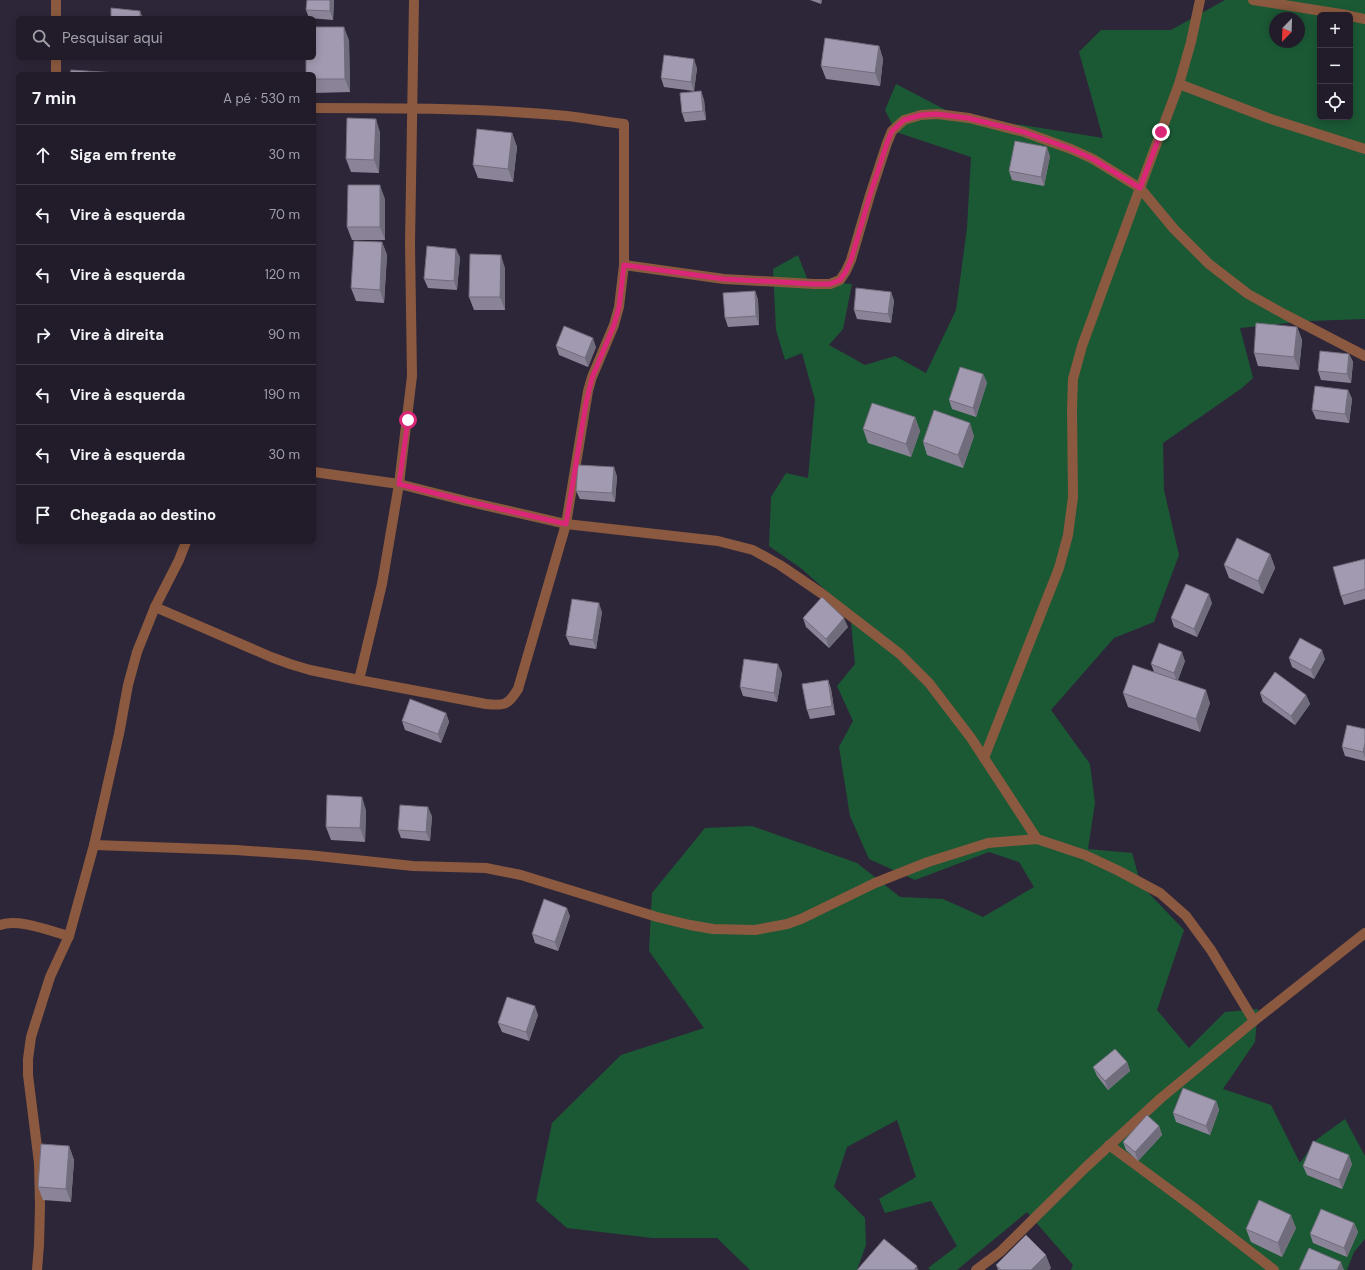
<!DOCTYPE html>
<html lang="pt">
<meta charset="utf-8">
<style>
body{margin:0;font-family:"DM Sans",sans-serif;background:#2e2936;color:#f1f3f6}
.controls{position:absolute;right:12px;top:12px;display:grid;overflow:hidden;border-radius:6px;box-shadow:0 2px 10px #0003}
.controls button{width:36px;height:36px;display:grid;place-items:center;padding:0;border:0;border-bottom:1px solid #3f3a47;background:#221c2a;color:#f1f3f6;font:20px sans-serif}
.compass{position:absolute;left:1269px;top:12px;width:36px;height:36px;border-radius:50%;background:#221c2a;box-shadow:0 2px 10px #0003;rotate:203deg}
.stop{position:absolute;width:12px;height:12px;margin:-9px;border:3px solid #db2777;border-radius:50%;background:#fff}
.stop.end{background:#db2777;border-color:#fff;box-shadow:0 1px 4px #0008}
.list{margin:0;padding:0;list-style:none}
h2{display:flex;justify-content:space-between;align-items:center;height:52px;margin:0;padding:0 16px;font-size:17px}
h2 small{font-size:13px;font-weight:400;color:#a2a1a8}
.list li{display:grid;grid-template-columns:26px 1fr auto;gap:12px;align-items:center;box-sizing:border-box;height:60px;padding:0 16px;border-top:1px solid #3f3a47}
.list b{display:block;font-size:15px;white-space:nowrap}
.list em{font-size:13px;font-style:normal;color:#a2a1a8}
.icon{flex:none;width:22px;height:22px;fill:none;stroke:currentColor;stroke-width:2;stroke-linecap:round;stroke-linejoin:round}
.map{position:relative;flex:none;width:1365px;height:1270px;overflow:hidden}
.search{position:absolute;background:#221c2a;box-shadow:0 2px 10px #0003;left:16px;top:16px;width:300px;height:44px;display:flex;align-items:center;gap:10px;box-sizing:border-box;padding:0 14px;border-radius:6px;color:#a2a1a8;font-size:15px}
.panel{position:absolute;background:#221c2a;box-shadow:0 2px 10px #0003;left:16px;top:72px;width:300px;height:472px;border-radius:6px}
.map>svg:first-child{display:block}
.green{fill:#1b5935;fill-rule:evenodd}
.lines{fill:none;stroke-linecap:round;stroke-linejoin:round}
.minor{stroke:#8b593f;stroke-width:10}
.wall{fill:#8b8498}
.shaded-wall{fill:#716c7c}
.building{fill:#a29ab1;stroke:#716c7c}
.route{stroke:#db2777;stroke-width:5}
</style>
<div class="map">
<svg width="1365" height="1270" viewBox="0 0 1365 1270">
<rect width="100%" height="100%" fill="#2d2638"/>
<!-- green -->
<path class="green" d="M 1225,0 L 1365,0 L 1365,319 L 1310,321 L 1240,328 L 1253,378 L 1242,388 L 1163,443 L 1164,490 L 1179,555 L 1154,622 L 1114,638 L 1051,710 L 1090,764 L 1095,803 L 1088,849 L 1132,853 L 1141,885 L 1184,930 L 1157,1010 L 1189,1048 L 1225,1012 L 1258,1009 L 1255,1042 L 1223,1089 L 1271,1105 L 1300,1163 L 1316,1140 L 1345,1119 L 1365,1156 L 1365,1239 L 1354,1252 L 1347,1270 L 1071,1270 L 1073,1265 L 1027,1212 L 957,1270 L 931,1270 L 928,1268 L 957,1246 L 931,1201 L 885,1213 L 879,1199 L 916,1177 L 897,1120 L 847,1147 L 834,1187 L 865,1218 L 866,1245 L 857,1270 L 750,1270 L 717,1238 L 652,1238 L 567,1228 L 536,1201 L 552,1123 L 621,1055 L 704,1028 L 649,951 L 652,893 L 705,828 L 752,826 L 857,863 L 900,897 L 943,899 L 983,917 L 1034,887 L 1019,862 L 989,852 L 915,880 L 869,859 L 850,816 L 839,747 L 853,721 L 837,686 L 855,664 L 850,612 L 802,569 L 769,546 L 771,497 L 786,473 L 808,478 L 815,400 L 802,353 L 785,360 L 776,330 L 773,269 L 798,255 L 808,281 L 852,284 L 843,329 L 829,345 L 865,365 L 895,356 L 926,373 L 956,310 L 967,228 L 971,157 L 896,132 L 885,110 L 896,84 L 965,120 L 1022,125 L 1103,138 L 1079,52 L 1101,30 L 1171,30 ZM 1320,15 L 1350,15 L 1350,117 L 1320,117 ZM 1275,18 L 1299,18 L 1299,42 L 1275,42 Z"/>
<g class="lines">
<!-- minor -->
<g class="minor">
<path d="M 56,0 L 56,18"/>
<path d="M 1253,0 L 1347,15"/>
<path d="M 1350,16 L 1365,19"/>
<path d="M 56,58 L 56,74"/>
<path d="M 1179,84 L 1268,118 L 1365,149"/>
<path d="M 624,265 L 724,279 L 814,284 L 830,284 L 840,280 L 846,271 L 851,260 L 870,195 L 887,143 L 892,131 L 904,120 L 921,115 L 937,114 L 969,118 L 1024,132 L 1071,149 L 1093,159 L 1140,188 L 1174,229 L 1209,264 L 1248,294 L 1284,314 L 1365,356"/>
<path d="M 314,472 L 399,484 L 466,501 L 566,524 L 718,541 L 753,550 L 780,565 L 821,593 L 900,654 L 929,683 L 971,738 L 1037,839"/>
<path d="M 155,607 L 271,657 L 290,664 L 310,670 L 359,680 L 486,704 C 505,706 508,705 518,689 L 566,524 L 588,391 L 592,377 L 614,325 L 619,307 L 624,265 L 624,124 C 605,122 586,118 567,116 C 483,108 398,108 314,108"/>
<path d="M 359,680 L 382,584 L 399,484 L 412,376 L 410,244 L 414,0"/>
<path d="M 984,758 L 1059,568 L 1068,535 L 1073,497 L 1072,409 L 1073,379 L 1082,346 L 1140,188 L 1179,84 L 1191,42 L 1200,0"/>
<path d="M 94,845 L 236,850 L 308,855 L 413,866 L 486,868 L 521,875 L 657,917 L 690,925 L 713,929 L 755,930 L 787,924 L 801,919 L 875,883 L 928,862 L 988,843 L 1037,839 L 1085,855 L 1119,871 L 1160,893 L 1186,916 L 1211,950 L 1254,1021"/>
<path d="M 0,925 C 18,918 50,931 69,936"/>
<path d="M 1109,1145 L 1193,1207 L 1274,1270"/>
<path d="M 37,1270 L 39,1245 L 40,1206 L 39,1163 L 28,1075 L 28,1059 L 31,1037 L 50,977 L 69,936 L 94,845 L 119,734 L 128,685 L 137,652 L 155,607 L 179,560 L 186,542"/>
<path d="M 976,1270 L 1000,1252 L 1086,1167 L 1161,1098 L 1254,1021 L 1365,933"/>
</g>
</g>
<!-- wall -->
<g class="wall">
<path d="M 334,0 L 333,20 L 309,18 L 306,10 Z"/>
<path d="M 810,0 L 822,0 L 821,4 Z"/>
<path d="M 349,40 L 350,92 L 314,93 L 314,74 Z"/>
<path d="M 879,46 L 883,59 L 880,86 L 826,79 L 821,66 Z"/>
<path d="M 697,68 L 694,91 L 664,87 L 661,78 Z"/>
<path d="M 701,91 L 704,100 L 706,120 L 685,122 L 682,113 Z"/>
<path d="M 380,132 L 379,173 L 351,172 L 346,159 Z"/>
<path d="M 512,133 L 517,147 L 513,182 L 478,178 L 473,165 Z"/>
<path d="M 1050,156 L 1044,186 L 1012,180 L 1009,171 Z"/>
<path d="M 385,199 L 385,240 L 352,240 L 347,227 Z"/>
<path d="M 382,242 L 387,255 L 384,303 L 356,301 L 351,288 Z"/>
<path d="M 460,257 L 457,290 L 428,288 L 424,279 Z"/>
<path d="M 505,268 L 505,310 L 474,310 L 469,297 Z"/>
<path d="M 755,291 L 758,300 L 759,325 L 728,327 L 725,318 Z"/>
<path d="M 891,292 L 894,301 L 891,323 L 857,319 L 854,310 Z"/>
<path d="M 1297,327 L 1302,340 L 1299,370 L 1258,366 L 1254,353 Z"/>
<path d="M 556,346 L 596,347 L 588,367 L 559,355 Z"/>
<path d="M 1349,354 L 1353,362 L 1351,383 L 1321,380 L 1318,371 Z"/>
<path d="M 983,374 L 987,383 L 976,417 L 952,409 L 949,400 Z"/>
<path d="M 1348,390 L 1352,399 L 1349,423 L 1316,419 L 1312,410 Z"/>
<path d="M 915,417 L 920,431 L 911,457 L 868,443 L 863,429 Z"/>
<path d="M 974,436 L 963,468 L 927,455 L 923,442 Z"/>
<path d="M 617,476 L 615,502 L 580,499 L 576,491 Z"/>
<path d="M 1270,554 L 1275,568 L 1263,594 L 1229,578 L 1224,565 Z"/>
<path d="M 1365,559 L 1365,599 L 1344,605 L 1341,596 Z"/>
<path d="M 1212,603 L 1197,637 L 1174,627 L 1171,618 Z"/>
<path d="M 602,612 L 596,649 L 570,645 L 566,636 Z"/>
<path d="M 803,618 L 848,627 L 829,648 L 806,627 Z"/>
<path d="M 1289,658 L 1325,659 L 1314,679 L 1292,667 Z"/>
<path d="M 1185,661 L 1178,680 L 1210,703 L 1200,732 L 1128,707 L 1123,693 L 1154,672 L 1151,664 Z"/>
<path d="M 782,673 L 777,702 L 743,696 L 740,687 Z"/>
<path d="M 828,680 L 831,689 L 835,715 L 810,719 L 807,710 Z"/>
<path d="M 1260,693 L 1306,695 L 1310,704 L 1295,725 L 1263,702 Z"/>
<path d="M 446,713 L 449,722 L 441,743 L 405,730 L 402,721 Z"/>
<path d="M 1365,729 L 1365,761 L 1345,756 L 1342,747 Z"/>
<path d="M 366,810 L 365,842 L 331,840 L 326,827 Z"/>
<path d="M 432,816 L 430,841 L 401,838 L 398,830 Z"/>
<path d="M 570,916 L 558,951 L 535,943 L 532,934 Z"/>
<path d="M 538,1015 L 529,1041 L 502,1032 L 498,1023 Z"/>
<path d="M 1127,1062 L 1130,1071 L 1108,1090 L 1097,1076 L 1093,1067 Z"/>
<path d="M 1216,1101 L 1219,1110 L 1210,1135 L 1176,1122 L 1173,1113 Z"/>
<path d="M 1159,1126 L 1162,1135 L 1138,1161 L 1126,1150 L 1123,1142 Z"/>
<path d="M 69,1146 L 74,1160 L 71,1202 L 43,1200 L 38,1187 Z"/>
<path d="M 1352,1164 L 1342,1189 L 1307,1175 L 1303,1166 Z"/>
<path d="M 1354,1223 L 1358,1232 L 1347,1257 L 1313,1243 L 1310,1234 Z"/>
<path d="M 1296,1228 L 1282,1257 L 1251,1242 L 1246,1229 Z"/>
<path d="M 996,1265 L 1051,1268 L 1049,1270 L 998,1270 Z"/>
</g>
<!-- shaded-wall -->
<g class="shaded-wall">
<path d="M 330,0 L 334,0 L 333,20 L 330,11 Z"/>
<path d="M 820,0 L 822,0 L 821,4 Z"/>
<path d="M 140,11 L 143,18 L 140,18 Z"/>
<path d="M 344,27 L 349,40 L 350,92 L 345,79 Z"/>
<path d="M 879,46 L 883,59 L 880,86 L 875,73 Z"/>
<path d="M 694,59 L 697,68 L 694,91 L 691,82 Z"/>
<path d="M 701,91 L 704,100 L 706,120 L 703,111 Z"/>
<path d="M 376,119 L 380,132 L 379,173 L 374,160 Z"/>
<path d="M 512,133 L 517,147 L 513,182 L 508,169 Z"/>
<path d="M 1047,147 L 1050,156 L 1044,186 L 1041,177 Z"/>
<path d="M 380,185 L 385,199 L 385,240 L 380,227 Z"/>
<path d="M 382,242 L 387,255 L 384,303 L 380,290 Z"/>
<path d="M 456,249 L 460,257 L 457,290 L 454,281 Z"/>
<path d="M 501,255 L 505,268 L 505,310 L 500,297 Z"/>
<path d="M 755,291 L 758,300 L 759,325 L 756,316 Z"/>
<path d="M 891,292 L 894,301 L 891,323 L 888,314 Z"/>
<path d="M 1297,327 L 1302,340 L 1299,370 L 1294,357 Z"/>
<path d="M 593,338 L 596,347 L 588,367 L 585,358 Z"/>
<path d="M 1349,354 L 1353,362 L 1351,383 L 1347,374 Z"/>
<path d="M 983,374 L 987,383 L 976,417 L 973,408 Z"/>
<path d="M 1348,390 L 1352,399 L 1349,423 L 1345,414 Z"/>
<path d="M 915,417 L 920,431 L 911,457 L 906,444 Z"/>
<path d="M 970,423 L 974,436 L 963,468 L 958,455 Z"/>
<path d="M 614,467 L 617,476 L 615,502 L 612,493 Z"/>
<path d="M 1270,554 L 1275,568 L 1263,594 L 1258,581 Z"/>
<path d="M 1209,594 L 1212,603 L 1197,637 L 1194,629 Z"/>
<path d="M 599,603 L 602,612 L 596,649 L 593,640 Z"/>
<path d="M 844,618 L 848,627 L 829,648 L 826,639 Z"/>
<path d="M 1322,650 L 1325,659 L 1314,679 L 1311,670 Z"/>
<path d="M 1182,652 L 1185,661 L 1177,682 L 1174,673 Z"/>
<path d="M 778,664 L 782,673 L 777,702 L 774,693 Z"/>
<path d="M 828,680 L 831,689 L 835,715 L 832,706 Z"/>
<path d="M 1206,690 L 1210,703 L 1200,732 L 1196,719 Z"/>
<path d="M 1306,695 L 1310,704 L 1295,725 L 1291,716 Z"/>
<path d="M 446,713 L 449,722 L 441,743 L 438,734 Z"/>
<path d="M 1365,743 L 1365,758 L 1363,752 Z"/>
<path d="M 362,797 L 366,810 L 365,842 L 360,828 Z"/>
<path d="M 428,807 L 432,816 L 430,841 L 426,832 Z"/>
<path d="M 567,908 L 570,916 L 558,951 L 555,942 Z"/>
<path d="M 535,1006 L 538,1015 L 529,1041 L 526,1032 Z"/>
<path d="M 1127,1062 L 1130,1071 L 1108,1090 L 1105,1081 Z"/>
<path d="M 1216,1101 L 1219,1110 L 1210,1135 L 1206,1126 Z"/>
<path d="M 1159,1126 L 1162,1135 L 1138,1161 L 1135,1152 Z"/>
<path d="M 69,1146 L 74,1160 L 71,1202 L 66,1189 Z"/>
<path d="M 1349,1155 L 1352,1164 L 1342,1189 L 1339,1180 Z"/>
<path d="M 1291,1215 L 1296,1228 L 1282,1257 L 1278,1243 Z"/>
<path d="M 1354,1223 L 1358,1232 L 1347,1257 L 1344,1248 Z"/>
<path d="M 1046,1255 L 1051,1268 L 1049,1270 L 1031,1270 Z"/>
<path d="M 1341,1262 L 1344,1270 L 1337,1270 Z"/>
<path d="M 917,1266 L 918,1270 L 914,1270 Z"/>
</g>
<!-- building -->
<g class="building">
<path d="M 307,0 L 330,0 L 330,11 L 306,10 Z"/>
<path d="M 111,8 L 140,11 L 140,18 L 111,18 Z"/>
<path d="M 314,27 L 344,27 L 345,79 L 314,79 L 314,74 L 306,74 L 306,58 L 314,58 Z"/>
<path d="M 825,38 L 879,46 L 875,73 L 821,66 Z"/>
<path d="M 664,55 L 694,59 L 691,82 L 661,78 Z"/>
<path d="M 71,70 L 117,73 L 117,74 L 70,74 Z"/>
<path d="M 701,91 L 703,111 L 682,113 L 680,93 Z"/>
<path d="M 347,118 L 376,119 L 374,160 L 346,159 Z"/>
<path d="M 477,129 L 512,133 L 508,169 L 473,165 Z"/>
<path d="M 1015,141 L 1047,147 L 1041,177 L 1009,171 Z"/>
<path d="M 348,185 L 380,185 L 380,227 L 347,227 Z"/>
<path d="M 354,241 L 382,242 L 380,290 L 351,288 Z"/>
<path d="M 427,246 L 456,249 L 454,281 L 424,279 Z"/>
<path d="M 470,254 L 501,255 L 500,297 L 469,297 Z"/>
<path d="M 856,288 L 891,292 L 888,314 L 854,310 Z"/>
<path d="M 755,291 L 756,316 L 725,318 L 723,293 Z"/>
<path d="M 1256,323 L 1297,327 L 1294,357 L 1254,353 Z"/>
<path d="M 564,326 L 593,338 L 585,358 L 556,346 Z"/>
<path d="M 1320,351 L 1349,354 L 1347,374 L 1318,371 Z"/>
<path d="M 960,367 L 983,374 L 973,408 L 949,400 Z"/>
<path d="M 1315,386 L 1348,390 L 1345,414 L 1312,410 Z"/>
<path d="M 872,403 L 915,417 L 906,444 L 863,429 Z"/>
<path d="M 934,410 L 970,423 L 958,455 L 923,442 Z"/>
<path d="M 578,465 L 614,467 L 612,493 L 576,491 Z"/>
<path d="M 1237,538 L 1270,554 L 1258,581 L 1224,565 Z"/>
<path d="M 1365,559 L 1365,589 L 1341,596 L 1333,567 Z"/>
<path d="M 1186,584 L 1209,594 L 1194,629 L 1171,618 Z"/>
<path d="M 822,597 L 844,618 L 826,639 L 803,618 Z"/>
<path d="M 572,599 L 599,603 L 593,640 L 566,636 Z"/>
<path d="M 1300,638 L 1322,650 L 1311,670 L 1289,658 Z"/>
<path d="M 1159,643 L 1182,652 L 1174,673 L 1151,664 Z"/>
<path d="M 744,659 L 778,664 L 774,693 L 740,687 Z"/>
<path d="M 1133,665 L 1206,690 L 1196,719 L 1123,693 Z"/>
<path d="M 1275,672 L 1306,695 L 1291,716 L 1260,693 Z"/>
<path d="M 828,680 L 832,706 L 807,710 L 802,684 Z"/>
<path d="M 410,699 L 446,713 L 438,734 L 402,721 Z"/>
<path d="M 1347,725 L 1365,729 L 1365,743 L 1363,752 L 1342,747 Z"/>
<path d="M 327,795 L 362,797 L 360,828 L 326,827 Z"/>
<path d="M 400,805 L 428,807 L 426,832 L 398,830 Z"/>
<path d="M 544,899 L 567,908 L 555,942 L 532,934 Z"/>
<path d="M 507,997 L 535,1006 L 526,1032 L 498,1023 Z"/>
<path d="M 1115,1049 L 1127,1062 L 1105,1081 L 1093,1067 Z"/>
<path d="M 1183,1088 L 1216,1101 L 1206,1126 L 1173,1113 Z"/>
<path d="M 1147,1115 L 1159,1126 L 1135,1152 L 1123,1142 Z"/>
<path d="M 1313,1141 L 1349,1155 L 1339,1180 L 1303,1166 Z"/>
<path d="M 41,1144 L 69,1146 L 66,1189 L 38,1187 Z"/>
<path d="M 1259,1200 L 1291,1215 L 1278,1243 L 1246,1229 Z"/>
<path d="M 1321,1209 L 1354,1223 L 1344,1248 L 1310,1234 Z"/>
<path d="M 1026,1235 L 1046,1255 L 1031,1270 L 1001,1270 L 996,1265 Z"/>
<path d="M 884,1239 L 917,1266 L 914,1270 L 857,1270 Z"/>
<path d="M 1309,1248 L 1341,1262 L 1337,1270 L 1299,1270 Z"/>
</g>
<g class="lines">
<!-- route -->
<path class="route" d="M 408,420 L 399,484 L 466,501 L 566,524 L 586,403 L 592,378 L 614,325 L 619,307 L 624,265 L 724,279 L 814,284 L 830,284 L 840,280 L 846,271 L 851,260 L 870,195 L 887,143 L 892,131 L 904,120 L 921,115 L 936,114 L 968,118 L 1024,132 L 1071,149 L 1093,159 L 1140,188 L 1161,132"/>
</g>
</svg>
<div class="controls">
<button>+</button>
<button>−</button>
<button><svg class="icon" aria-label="locate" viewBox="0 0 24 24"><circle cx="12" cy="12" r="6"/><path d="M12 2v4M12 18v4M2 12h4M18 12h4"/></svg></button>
</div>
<svg class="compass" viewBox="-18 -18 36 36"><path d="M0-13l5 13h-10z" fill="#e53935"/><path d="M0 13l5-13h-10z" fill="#a2a1a8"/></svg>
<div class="stop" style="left:408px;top:420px"></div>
<div class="stop end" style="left:1161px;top:132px"></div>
<div class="search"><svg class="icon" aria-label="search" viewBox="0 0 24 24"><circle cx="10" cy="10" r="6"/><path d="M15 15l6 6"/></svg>Pesquisar aqui</div>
<section class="panel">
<h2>7 min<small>A pé · 530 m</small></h2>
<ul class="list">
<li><svg class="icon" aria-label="ahead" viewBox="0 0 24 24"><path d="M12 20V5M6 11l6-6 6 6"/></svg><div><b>Siga em frente</b></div><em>30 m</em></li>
<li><svg class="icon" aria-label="left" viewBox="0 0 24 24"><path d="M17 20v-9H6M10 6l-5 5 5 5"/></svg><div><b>Vire à esquerda</b></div><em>70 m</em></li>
<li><svg class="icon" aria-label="left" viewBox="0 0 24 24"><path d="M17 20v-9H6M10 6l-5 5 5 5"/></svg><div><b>Vire à esquerda</b></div><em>120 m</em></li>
<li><svg class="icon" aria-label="right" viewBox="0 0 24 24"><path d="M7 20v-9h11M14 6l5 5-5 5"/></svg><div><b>Vire à direita</b></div><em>90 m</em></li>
<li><svg class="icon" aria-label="left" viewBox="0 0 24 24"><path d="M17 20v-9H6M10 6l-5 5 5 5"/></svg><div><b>Vire à esquerda</b></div><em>190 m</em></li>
<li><svg class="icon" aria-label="left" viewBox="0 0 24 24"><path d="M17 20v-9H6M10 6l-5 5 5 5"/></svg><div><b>Vire à esquerda</b></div><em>30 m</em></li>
<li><svg class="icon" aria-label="arrive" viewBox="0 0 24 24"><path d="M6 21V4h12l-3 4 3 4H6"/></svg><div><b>Chegada ao destino</b></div></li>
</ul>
</section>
</div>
